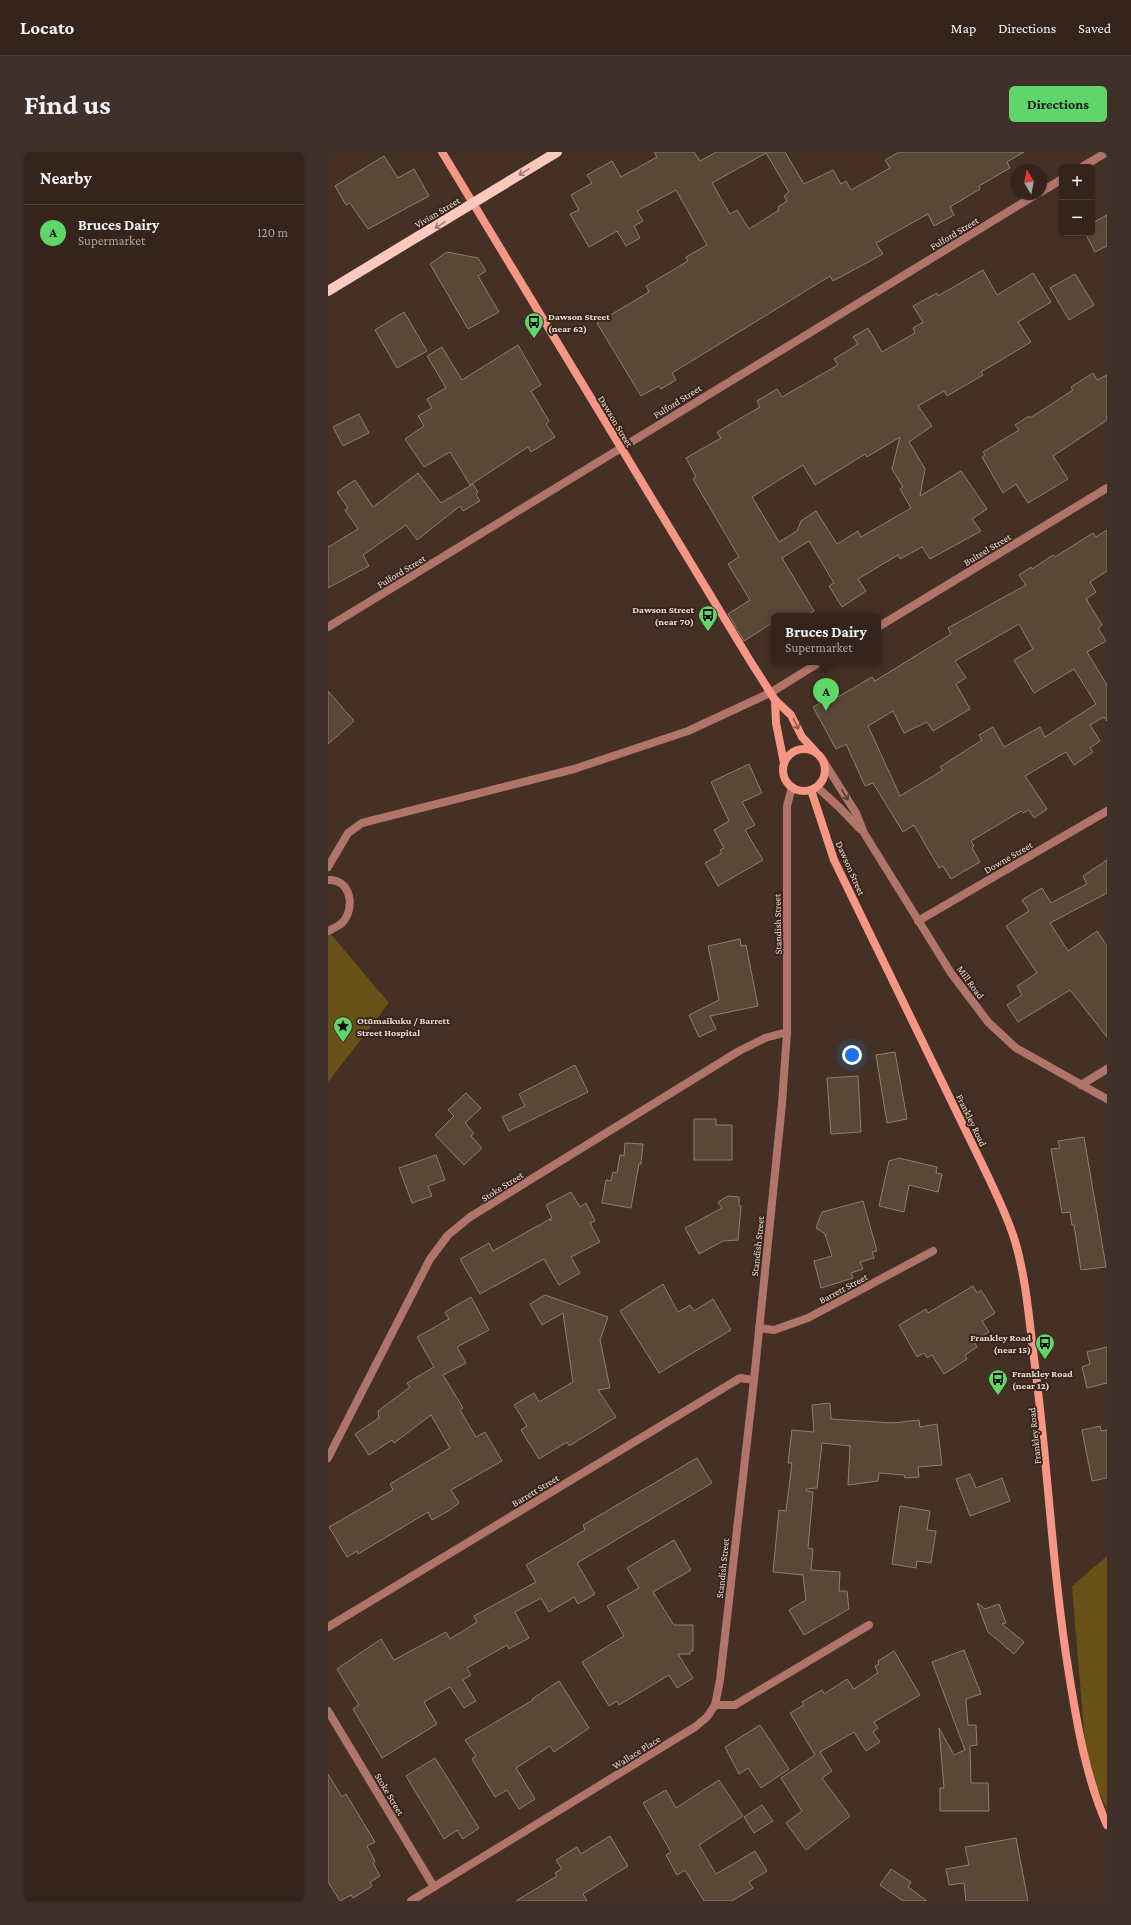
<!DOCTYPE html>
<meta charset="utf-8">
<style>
body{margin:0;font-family:"Crimson Pro",serif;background:#3f3029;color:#f1f3f6}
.controls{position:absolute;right:12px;top:12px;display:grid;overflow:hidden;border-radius:6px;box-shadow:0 1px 3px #0004}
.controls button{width:36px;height:36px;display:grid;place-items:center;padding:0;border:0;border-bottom:1px solid #4e413b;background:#34241c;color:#f1f3f6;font:20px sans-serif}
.compass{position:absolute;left:683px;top:12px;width:36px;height:36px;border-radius:50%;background:#34241c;box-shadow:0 1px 3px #0004;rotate:350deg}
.you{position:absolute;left:524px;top:903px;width:14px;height:14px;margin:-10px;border:3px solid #fff;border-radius:50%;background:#1a73e8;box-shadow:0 0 0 6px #1a73e833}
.badge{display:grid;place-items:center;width:26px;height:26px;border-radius:50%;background:#60d56a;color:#111;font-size:13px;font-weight:700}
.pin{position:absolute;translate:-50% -33px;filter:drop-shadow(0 1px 2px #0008)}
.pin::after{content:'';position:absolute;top:21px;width:14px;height:12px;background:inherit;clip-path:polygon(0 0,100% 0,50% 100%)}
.popup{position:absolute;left:443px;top:461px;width:110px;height:52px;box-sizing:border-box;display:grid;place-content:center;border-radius:6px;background:#34241c;filter:drop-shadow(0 1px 3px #0005);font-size:13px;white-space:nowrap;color:#a9a4a3}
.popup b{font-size:15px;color:#f1f3f6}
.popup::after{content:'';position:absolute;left:50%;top:100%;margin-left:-8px;border:8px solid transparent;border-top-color:#34241c}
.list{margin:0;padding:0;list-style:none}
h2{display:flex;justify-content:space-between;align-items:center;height:52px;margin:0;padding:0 16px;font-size:17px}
h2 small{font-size:13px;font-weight:400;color:#a9a4a3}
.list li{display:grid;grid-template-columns:26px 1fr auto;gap:12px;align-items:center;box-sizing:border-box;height:56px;padding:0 16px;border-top:1px solid #4e413b}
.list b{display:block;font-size:15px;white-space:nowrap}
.list p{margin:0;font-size:13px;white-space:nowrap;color:#a9a4a3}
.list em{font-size:13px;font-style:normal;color:#a9a4a3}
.map{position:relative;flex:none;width:779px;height:1749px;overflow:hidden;border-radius:6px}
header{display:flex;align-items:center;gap:24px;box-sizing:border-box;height:56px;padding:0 20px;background:#34241c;border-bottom:1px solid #4e413b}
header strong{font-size:19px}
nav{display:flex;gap:22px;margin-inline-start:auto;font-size:14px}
.intro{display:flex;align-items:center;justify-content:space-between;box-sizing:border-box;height:96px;padding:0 24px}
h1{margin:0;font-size:28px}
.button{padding:10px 18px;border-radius:6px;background:#60d56a;color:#111;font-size:14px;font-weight:700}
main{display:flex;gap:24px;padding:0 24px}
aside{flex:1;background:#34241c;border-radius:6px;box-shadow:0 1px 3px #0004}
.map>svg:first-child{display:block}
.green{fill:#685217}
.building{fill:#594837;stroke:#917e6b;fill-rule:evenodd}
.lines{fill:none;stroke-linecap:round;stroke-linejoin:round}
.lane{stroke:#b17469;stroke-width:8}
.street{stroke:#b17469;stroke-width:8}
.secondary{stroke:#f69685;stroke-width:8}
.primary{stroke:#fcc9bf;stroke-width:10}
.oneway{stroke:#9b786d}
.oneway2{stroke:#8f584b}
.oneway3{stroke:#583a2e}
.labels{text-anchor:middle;stroke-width:4;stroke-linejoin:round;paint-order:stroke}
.street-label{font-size:10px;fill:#eaddd6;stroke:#3a261b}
.poi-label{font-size:10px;font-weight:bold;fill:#eaddd6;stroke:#3a261b;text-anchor:start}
</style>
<header>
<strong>Locato</strong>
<nav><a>Map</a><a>Directions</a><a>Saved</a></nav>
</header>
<div class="intro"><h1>Find us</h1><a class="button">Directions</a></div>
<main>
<aside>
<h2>Nearby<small></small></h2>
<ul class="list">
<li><span class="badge">A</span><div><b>Bruces Dairy</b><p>Supermarket</p></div><em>120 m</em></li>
</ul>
</aside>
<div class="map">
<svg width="779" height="1749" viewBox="0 0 779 1749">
<rect width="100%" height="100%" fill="#453025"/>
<!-- green -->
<g class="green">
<path d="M 0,779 L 61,851 L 0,930 Z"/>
<path d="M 779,1404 L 779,1657 L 759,1615 L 744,1434 Z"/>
</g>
<!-- building -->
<g class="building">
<path d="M 326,0 L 366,0 L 372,9 L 388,0 L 457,0 L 476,32 L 505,18 L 513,32 L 518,29 L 523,38 L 562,16 L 557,8 L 571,0 L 696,0 L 679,10 L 682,16 L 651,34 L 652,37 L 622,55 L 626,63 L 606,74 L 600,62 L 548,91 L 555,102 L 505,129 L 502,124 L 344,221 L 348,228 L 333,237 L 331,234 L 313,244 L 269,171 L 321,140 L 318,134 L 360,109 L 358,105 L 379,93 L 348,38 L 309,59 L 315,69 L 306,74 L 312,86 L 298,94 L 289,79 L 261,95 L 242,62 L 251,58 L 243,43 L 264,31 L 259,23 L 284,9 L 293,25 L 329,5 ZM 438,1 L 461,40 L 456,44 L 459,49 L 450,55 L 451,58 L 421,77 L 409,58 L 402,62 L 384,31 Z"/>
<path d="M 56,4 L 70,26 L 86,17 L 101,44 L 40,77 L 22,51 L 18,53 L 7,34 Z"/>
<path d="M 779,63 L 779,94 L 767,100 L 757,81 L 764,81 L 764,71 Z"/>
<path d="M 119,100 L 150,106 L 158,119 L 150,124 L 171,160 L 140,177 L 102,112 Z"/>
<path d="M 655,118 L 669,143 L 705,121 L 723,150 L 690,170 L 703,190 L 653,220 L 655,223 L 619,244 L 616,239 L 590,254 L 604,274 L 581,290 L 597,317 L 592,344 L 633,319 L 659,357 L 644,367 L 653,379 L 602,407 L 594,395 L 572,407 L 570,403 L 530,427 L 538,439 L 514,455 L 501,434 L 506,431 L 481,389 L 454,406 L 486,459 L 478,464 L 446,464 L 446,470 L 416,489 L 400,462 L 422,448 L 400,412 L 411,405 L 365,327 L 368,325 L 358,306 L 393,286 L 389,280 L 432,255 L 429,249 L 449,237 L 454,245 L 510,213 L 506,207 L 530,192 L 525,185 L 540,176 L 554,200 L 587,181 L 585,176 L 595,170 L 585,154 L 609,141 L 610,144 ZM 572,285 L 564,317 L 575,335 L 572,337 L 583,356 L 533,385 L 530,379 L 509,392 L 488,359 L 473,369 L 469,379 L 451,390 L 424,345 L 475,313 L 487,333 L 537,302 L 539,305 Z"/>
<path d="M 747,122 L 766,153 L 741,168 L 722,136 Z"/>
<path d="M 76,160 L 99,199 L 69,216 L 47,178 Z"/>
<path d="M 190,193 L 213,233 L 203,239 L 221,269 L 218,272 L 227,285 L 203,300 L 200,295 L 142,333 L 122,300 L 96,315 L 77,287 L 96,274 L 90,264 L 104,256 L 99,247 L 118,236 L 99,204 L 114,195 L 134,228 Z"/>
<path d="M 765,221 L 769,228 L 779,223 L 779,268 L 725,304 L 740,327 L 700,351 L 688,332 L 675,341 L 654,305 L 657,303 L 655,300 L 691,278 L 687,273 L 701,264 L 702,266 L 745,238 L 743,235 Z"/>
<path d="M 31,262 L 41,281 L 15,294 L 5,275 Z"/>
<path d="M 90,321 L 113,351 L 145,332 L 150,340 L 148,342 L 152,349 L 135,359 L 132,354 L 89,388 L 78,373 L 35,403 L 41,414 L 0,436 L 0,395 L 30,377 L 17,358 L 20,356 L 9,340 L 27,328 L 45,355 Z"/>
<path d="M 779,378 L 779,419 L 762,430 L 768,440 L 758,447 L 774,473 L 770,476 L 778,489 L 759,500 L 779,533 L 779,569 L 776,565 L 762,573 L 772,589 L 762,596 L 765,600 L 746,613 L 738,600 L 697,624 L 719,657 L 706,666 L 701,658 L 695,661 L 693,659 L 643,689 L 646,694 L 644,696 L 652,710 L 623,727 L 615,714 L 611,716 L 586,673 L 575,680 L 545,631 L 537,634 L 518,592 L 508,597 L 485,555 L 501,546 L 503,549 L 544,525 L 547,529 L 623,482 L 620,476 L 698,433 L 691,423 L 703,415 L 704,417 L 725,403 L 727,405 L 765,381 L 768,385 ZM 691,472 L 705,497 L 686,508 L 706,541 L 746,517 L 768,552 L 717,585 L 712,575 L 676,595 L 665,575 L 651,583 L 654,588 L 612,615 L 615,618 L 572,644 L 540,574 L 565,559 L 576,581 L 599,570 L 605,579 L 642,557 L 628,532 L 638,526 L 627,509 Z"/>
<path d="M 0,539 L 26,569 L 0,592 Z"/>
<path d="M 421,612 L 434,641 L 414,650 L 427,673 L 417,678 L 435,708 L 390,734 L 377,711 L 394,701 L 392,698 L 396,696 L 386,678 L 401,669 L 383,630 Z"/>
<path d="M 779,708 L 779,741 L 722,771 L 740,799 L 769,779 L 779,794 L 779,885 L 742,838 L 690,870 L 679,853 L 694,843 L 689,834 L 709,821 L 678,774 L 701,759 L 694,748 L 714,736 L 723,751 L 759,732 L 755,724 Z"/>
<path d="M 412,787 L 413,794 L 418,793 L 430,854 L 382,864 L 388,877 L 371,885 L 361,863 L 391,848 L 380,794 Z"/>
<path d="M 567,900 L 579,967 L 559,971 L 548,903 Z"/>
<path d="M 247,913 L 260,940 L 181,979 L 174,965 L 197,954 L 191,942 Z"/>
<path d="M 530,924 L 533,980 L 503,982 L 499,926 Z"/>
<path d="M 138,941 L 153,956 L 137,971 L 146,981 L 143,984 L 154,996 L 136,1013 L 107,983 L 126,964 L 120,958 Z"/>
<path d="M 366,967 L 388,967 L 388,973 L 404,973 L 404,1008 L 366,1008 Z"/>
<path d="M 756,985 L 778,1115 L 753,1118 L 746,1073 L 744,1073 L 742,1060 L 734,1061 L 723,997 L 732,996 L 730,989 Z"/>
<path d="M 297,991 L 315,992 L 313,1012 L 311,1012 L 303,1056 L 274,1051 L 278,1028 L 283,1029 L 285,1020 L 289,1021 L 292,1003 L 296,1004 Z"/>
<path d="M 108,1003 L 117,1028 L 100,1034 L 104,1044 L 84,1051 L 71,1016 Z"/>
<path d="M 571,1006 L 609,1015 L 608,1021 L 614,1022 L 610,1040 L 581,1033 L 576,1060 L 551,1054 L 561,1009 Z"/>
<path d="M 243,1040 L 252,1055 L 258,1051 L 267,1069 L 262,1071 L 272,1090 L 243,1105 L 252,1121 L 231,1133 L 216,1107 L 152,1142 L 132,1107 L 161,1091 L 165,1099 L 222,1067 L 223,1069 L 222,1067 L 224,1066 L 218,1053 Z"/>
<path d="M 400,1044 L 411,1045 L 411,1054 L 413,1054 L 410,1088 L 395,1089 L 371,1102 L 357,1076 L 394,1056 L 390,1050 Z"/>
<path d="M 535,1049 L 549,1099 L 544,1100 L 546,1106 L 532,1110 L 535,1117 L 523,1121 L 525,1126 L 493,1136 L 486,1109 L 504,1104 L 497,1082 L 488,1076 L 494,1060 Z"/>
<path d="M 335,1132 L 350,1160 L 362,1153 L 366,1159 L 385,1147 L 403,1178 L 331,1221 L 292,1159 Z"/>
<path d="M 645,1134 L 649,1141 L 653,1138 L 667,1161 L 654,1169 L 661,1180 L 646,1189 L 649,1195 L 637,1203 L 639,1207 L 616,1222 L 604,1203 L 599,1206 L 596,1201 L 589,1205 L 571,1173 L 598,1157 L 600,1161 Z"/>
<path d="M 217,1143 L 280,1165 L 272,1188 L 282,1236 L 270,1238 L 288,1265 L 241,1294 L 239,1290 L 211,1307 L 193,1278 L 199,1274 L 186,1253 L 206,1241 L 211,1250 L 245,1230 L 235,1161 L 214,1173 L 202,1152 Z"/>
<path d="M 143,1145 L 161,1178 L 129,1195 L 138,1211 L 115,1223 L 135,1256 L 132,1258 L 148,1285 L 157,1280 L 174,1309 L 123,1338 L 131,1351 L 122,1358 L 104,1368 L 100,1360 L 30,1402 L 29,1399 L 19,1405 L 1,1375 L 65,1338 L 62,1332 L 122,1296 L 103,1263 L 66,1291 L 64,1288 L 41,1303 L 27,1282 L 51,1266 L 50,1259 L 82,1235 L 79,1231 L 106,1215 L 89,1185 L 121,1167 L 117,1160 Z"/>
<path d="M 779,1195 L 779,1231 L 759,1236 L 754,1215 L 762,1212 L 759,1200 Z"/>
<path d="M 502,1251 L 503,1267 L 565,1271 L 591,1268 L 592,1275 L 609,1272 L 614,1313 L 590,1315 L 591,1325 L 577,1326 L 576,1323 L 551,1321 L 550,1329 L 520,1333 L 522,1294 L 494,1291 L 489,1336 L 478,1337 L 478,1339 L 485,1340 L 480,1396 L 485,1397 L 483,1418 L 512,1420 L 511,1439 L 519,1439 L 521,1457 L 476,1483 L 461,1458 L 478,1448 L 475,1423 L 445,1420 L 451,1358 L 458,1359 L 464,1311 L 460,1311 L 464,1278 L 486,1280 L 484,1253 Z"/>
<path d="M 772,1274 L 773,1279 L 779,1278 L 779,1326 L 764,1329 L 754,1278 Z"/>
<path d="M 369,1306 L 384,1331 L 249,1411 L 267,1442 L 250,1452 L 246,1445 L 221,1460 L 213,1446 L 187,1460 L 201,1486 L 181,1497 L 179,1493 L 139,1516 L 143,1523 L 135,1528 L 148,1549 L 136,1556 L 122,1535 L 96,1550 L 109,1572 L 54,1606 L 25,1557 L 31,1553 L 9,1517 L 53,1487 L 66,1508 L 118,1480 L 122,1487 L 149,1470 L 146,1464 L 208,1430 L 198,1413 L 257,1378 L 255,1373 Z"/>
<path d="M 642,1322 L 648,1336 L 674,1326 L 682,1349 L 642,1364 L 628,1327 Z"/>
<path d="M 572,1354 L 602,1359 L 599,1378 L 608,1379 L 603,1411 L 589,1409 L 588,1416 L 564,1412 Z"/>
<path d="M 346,1388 L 363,1418 L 325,1440 L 346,1473 L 365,1473 L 365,1499 L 362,1499 L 362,1502 L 350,1502 L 365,1526 L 349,1536 L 341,1523 L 291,1553 L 289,1549 L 281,1554 L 254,1510 L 296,1484 L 279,1454 L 311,1436 L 299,1416 Z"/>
<path d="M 649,1451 L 657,1457 L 671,1452 L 678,1471 L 674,1472 L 696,1490 L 686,1502 L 660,1480 Z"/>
<path d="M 636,1498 L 653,1542 L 638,1547 L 640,1573 L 648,1573 L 649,1593 L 642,1594 L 643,1631 L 660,1631 L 661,1659 L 612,1659 L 612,1636 L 616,1636 L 611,1576 L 626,1603 L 637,1598 L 604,1510 Z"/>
<path d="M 566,1499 L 592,1543 L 546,1570 L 550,1576 L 545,1580 L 552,1590 L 538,1599 L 526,1580 L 492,1600 L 504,1619 L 494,1626 L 522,1664 L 478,1698 L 458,1671 L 474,1659 L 453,1626 L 487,1603 L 462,1561 L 476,1553 L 474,1550 L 494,1538 L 496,1542 L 519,1527 L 526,1537 L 550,1521 L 547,1514 L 551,1512 L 550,1509 Z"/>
<path d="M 231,1529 L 261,1576 L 226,1600 L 222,1594 L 188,1616 L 207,1647 L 191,1657 L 179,1638 L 167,1645 L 144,1607 L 148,1604 L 137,1588 L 205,1548 L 204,1547 Z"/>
<path d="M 432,1573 L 461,1617 L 433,1636 L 420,1616 L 411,1622 L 397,1595 Z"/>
<path d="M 107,1606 L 151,1676 L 135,1687 L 129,1678 L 116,1687 L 78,1624 Z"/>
<path d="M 0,1622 L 14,1645 L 18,1642 L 47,1690 L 39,1694 L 47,1709 L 45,1711 L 52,1724 L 42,1730 L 44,1734 L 25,1746 L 23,1743 L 12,1749 L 0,1730 Z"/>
<path d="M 391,1628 L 415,1664 L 371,1693 L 388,1722 L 427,1699 L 439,1719 L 421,1730 L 425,1736 L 404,1749 L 376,1749 L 357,1718 L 349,1723 L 338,1703 L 343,1700 L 315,1651 L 338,1638 L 348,1656 Z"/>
<path d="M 434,1653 L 445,1669 L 426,1681 L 416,1665 Z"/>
<path d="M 282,1684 L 300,1714 L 255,1742 L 259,1749 L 188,1749 L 229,1724 L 227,1721 L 234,1717 L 228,1708 L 249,1695 L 253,1702 Z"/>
<path d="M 688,1686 L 700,1749 L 638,1749 L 636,1731 L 621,1733 L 618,1717 L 641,1713 L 637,1695 Z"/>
<path d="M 563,1717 L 583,1730 L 580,1735 L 599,1749 L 575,1749 L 552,1733 Z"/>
</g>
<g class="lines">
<!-- lane -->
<g class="lane">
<path d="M 0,715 L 20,681 L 34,671 L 246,617 L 360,579 L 442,541"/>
<path d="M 0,728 C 23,727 28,756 14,771 C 11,774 4,777 0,779"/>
</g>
<!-- street -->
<g class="street">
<path d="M 754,15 L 779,0"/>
<path d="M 713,40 L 734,27"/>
<path d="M 0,475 L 709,42"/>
<path d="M 550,475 L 779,336"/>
<path d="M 442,541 L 492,510"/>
<path d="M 496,610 L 528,661 L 536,681 L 623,821 L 660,870 L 688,896 L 779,947"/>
<path d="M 489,635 L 511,655 L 532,677"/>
<path d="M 590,769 L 779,659"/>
<path d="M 753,933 L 779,917"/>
<path d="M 431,1176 L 446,1178 L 480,1166 L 605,1099"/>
<path d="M 0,1306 L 102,1107 L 120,1083 L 142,1065 L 411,899 L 437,886 L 459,880"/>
<path d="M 0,1475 L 412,1226 L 426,1228"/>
<path d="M 387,1553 L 392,1528 L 426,1228 L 454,952 L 459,880 L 459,654 L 464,635"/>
<path d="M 0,1559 L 106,1735"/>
<path d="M 83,1749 L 367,1575 L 379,1565 L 387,1553 L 407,1553 L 541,1473"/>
</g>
<!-- secondary -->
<g class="secondary">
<path d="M 114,0 L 421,507 L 447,548 L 463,563 L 474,585 L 487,599"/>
<path d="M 447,548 L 448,571 L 456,611"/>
<circle cx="476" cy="618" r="21"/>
<path d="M 483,638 L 506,708 L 655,1014 C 667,1039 679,1063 687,1089 C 698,1126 701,1167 706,1206 C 720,1311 724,1418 741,1522 C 749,1572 758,1626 779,1673"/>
</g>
<!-- primary -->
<path class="primary" d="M 0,139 L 229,0"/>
</g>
<!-- one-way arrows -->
<defs><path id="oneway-shaft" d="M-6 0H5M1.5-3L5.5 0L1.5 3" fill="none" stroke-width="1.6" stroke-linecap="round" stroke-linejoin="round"/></defs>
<g class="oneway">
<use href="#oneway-shaft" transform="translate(196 20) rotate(149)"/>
<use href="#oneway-shaft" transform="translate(112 73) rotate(149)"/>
</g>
<use class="oneway2" href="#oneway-shaft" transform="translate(468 572) rotate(64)"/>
<use class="oneway3" href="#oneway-shaft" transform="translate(517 643) rotate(58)"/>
<!-- icons -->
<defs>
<symbol id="bus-pin" viewBox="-11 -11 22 30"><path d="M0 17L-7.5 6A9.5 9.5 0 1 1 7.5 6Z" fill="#60d56a" stroke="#3a261b"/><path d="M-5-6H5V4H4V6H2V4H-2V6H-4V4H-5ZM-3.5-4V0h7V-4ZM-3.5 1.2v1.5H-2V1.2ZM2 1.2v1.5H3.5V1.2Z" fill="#111"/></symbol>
<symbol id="sight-pin" viewBox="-11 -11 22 30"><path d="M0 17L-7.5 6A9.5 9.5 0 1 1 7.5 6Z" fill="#60d56a" stroke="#3a261b"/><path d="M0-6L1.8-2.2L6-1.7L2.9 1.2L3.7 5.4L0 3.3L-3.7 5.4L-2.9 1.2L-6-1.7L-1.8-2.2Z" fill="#111"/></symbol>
</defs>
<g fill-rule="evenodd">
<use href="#bus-pin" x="195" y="159" width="22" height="30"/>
<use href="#bus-pin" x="369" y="452" width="22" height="30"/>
<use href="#sight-pin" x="4" y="863" width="22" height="30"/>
<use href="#bus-pin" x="706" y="1180" width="22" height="30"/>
<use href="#bus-pin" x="659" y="1216" width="22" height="30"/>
</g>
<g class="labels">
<!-- street labels -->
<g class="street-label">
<text transform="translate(109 60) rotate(-31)" y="4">Vivian Street</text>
<text transform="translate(626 81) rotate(-31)" y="4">Fulford Street</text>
<text transform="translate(349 249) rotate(-32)" y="4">Fulford Street</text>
<text transform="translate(288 269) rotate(59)" y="4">Dawson Street</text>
<text transform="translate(659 397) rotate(-31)" y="4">Bulteel Street</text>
<text transform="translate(73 419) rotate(-31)" y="4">Fulford Street</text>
<text transform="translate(680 705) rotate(-30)" y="4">Downe Street</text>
<text transform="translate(523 716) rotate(66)" y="4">Dawson Street</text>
<text transform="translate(449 772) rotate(-91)" y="4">Standish Street</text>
<text transform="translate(643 830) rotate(54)" y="4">Mill Road</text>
<text transform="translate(644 968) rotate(64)" y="4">Frankley Road</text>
<text transform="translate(174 1034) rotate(-32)" y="4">Stoke Street</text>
<text transform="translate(429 1094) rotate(-84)" y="4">Standish Street</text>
<text transform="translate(515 1136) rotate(-28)" y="4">Barrett Street</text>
<text transform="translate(706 1284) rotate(-96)" y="4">Frankley Road</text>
<text transform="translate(207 1338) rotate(-31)" y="4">Barrett Street</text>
<text transform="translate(394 1416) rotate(-84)" y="4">Standish Street</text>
<text transform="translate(308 1600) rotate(-32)" y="4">Wallace Place</text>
<text transform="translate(62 1642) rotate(59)" y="4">Stoke Street</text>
</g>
<!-- poi labels -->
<g class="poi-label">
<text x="220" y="168">Dawson Street<tspan x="220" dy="12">(near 62)</tspan></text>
<text x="366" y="461" text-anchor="end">Dawson Street<tspan x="366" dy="12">(near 70)</tspan></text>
<text x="29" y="872">Otūmaikuku / Barrett<tspan x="29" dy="12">Street Hospital</tspan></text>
<text x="703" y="1189" text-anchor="end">Frankley Road<tspan x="703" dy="12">(near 15)</tspan></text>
<text x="684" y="1225">Frankley Road<tspan x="684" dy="12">(near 12)</tspan></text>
</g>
</g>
</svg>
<div class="controls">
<button>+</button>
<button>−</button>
</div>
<svg class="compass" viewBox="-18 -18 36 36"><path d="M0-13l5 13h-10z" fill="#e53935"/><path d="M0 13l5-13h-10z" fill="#a9a4a3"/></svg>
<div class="you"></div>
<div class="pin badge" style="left:498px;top:559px">A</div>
<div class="popup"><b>Bruces Dairy</b>Supermarket</div>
</div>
</main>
